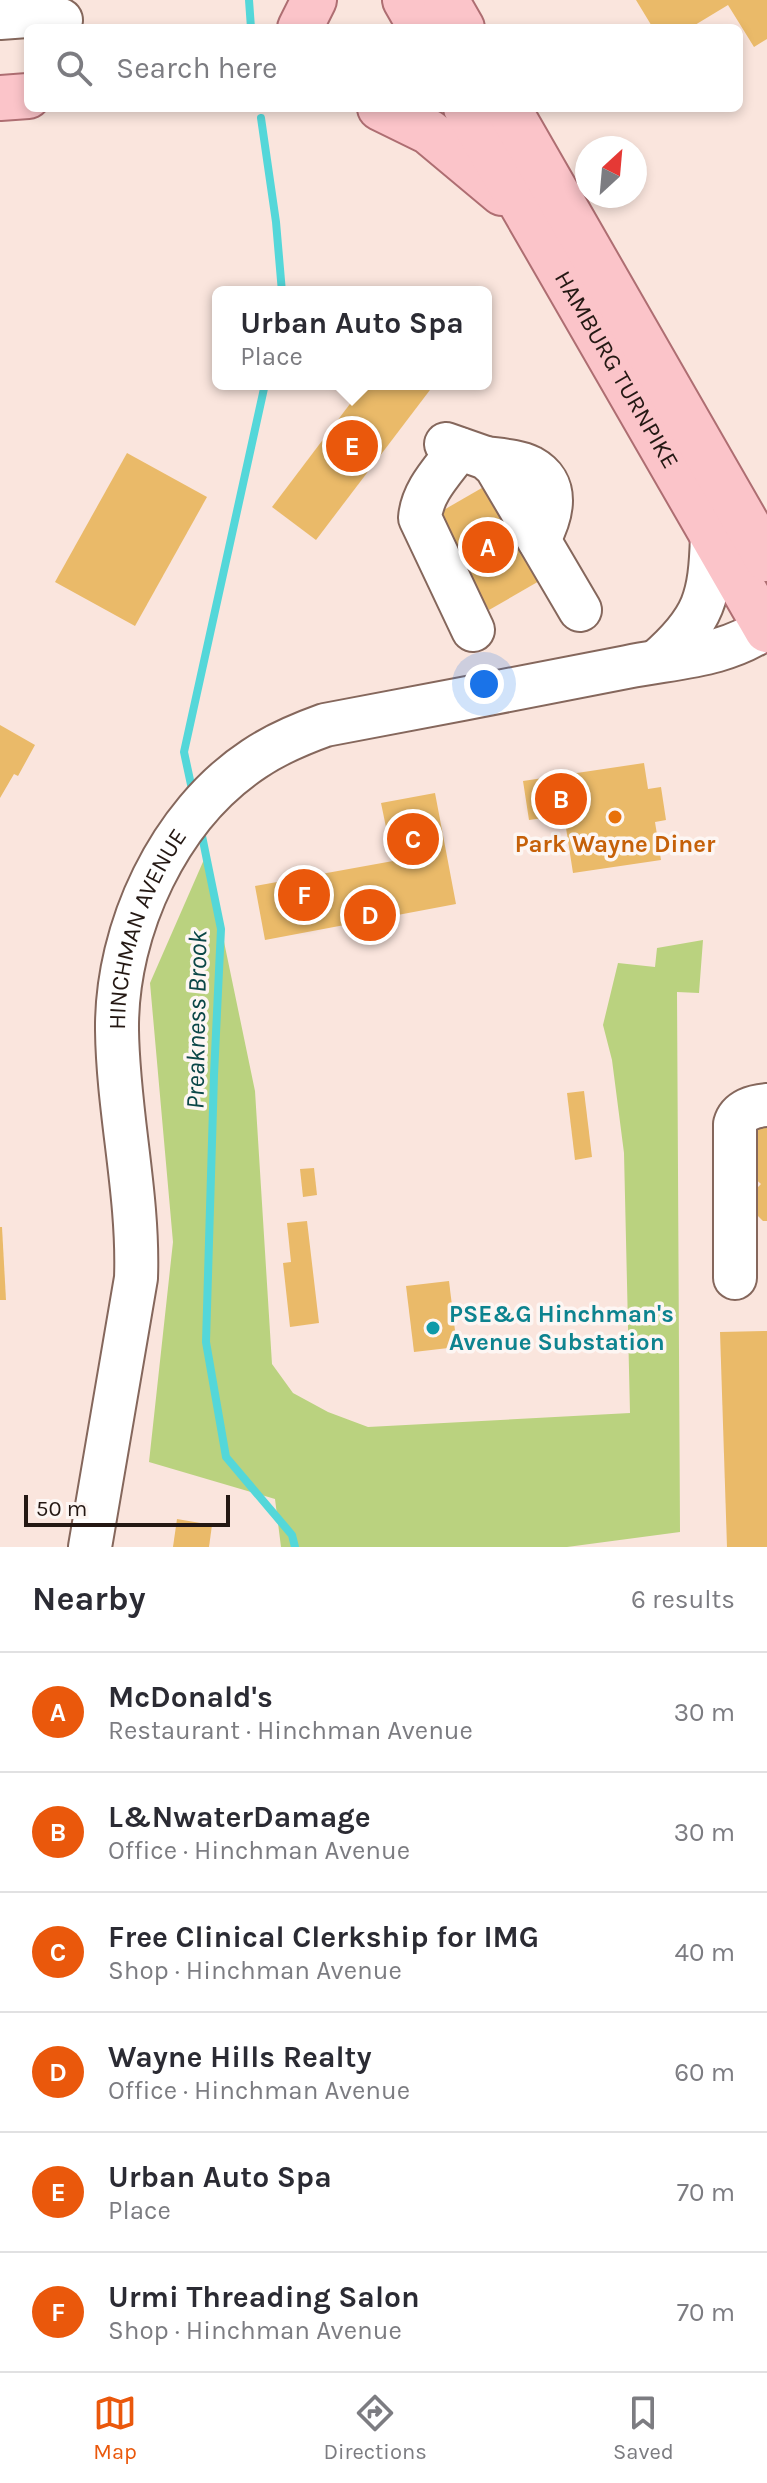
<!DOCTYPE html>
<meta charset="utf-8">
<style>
body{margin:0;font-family:Karla,sans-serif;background:#f7f7f7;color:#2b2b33}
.compass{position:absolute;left:575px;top:136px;width:72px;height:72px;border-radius:50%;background:#fff;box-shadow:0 4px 12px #0003;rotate:26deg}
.scale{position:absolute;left:24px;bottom:20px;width:206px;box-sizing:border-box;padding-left:8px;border:4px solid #241813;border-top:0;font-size:22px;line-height:28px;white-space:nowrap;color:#241813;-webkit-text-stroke:6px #fdf6f3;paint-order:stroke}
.you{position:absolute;left:484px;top:684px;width:28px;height:28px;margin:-20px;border:6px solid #fff;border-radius:50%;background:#1a73e8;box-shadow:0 0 0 12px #1a73e833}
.badge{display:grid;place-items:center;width:52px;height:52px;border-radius:50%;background:#ea580c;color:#fff;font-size:26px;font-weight:700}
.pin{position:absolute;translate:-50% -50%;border:4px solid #fff;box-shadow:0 2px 8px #0006}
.popup{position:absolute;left:212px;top:286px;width:280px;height:104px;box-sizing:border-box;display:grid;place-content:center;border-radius:12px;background:#fff;filter:drop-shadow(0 2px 6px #0005);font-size:26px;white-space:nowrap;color:#7c7c81}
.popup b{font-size:30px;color:#2b2b33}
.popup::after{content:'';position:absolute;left:50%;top:100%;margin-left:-16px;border:16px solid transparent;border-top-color:#fff}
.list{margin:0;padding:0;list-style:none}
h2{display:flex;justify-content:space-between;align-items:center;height:104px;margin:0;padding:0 32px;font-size:34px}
h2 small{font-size:26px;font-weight:400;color:#7c7c81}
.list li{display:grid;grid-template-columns:52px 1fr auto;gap:24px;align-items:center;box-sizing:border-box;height:120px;padding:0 32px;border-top:2px solid #e1e1e2}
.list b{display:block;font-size:30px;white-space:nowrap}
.list p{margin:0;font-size:26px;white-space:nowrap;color:#7c7c81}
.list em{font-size:26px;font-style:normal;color:#7c7c81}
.icon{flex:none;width:44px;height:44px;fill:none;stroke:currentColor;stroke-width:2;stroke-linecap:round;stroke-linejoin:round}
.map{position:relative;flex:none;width:767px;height:1547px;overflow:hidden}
.search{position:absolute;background:#fff;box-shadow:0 4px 12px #0003;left:24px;right:24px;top:24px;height:88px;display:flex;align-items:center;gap:20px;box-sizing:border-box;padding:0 28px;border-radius:12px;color:#7c7c81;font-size:30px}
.sheet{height:824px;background:#fff}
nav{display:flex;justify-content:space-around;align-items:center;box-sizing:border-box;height:112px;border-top:2px solid #e1e1e2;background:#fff;font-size:22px;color:#7c7c81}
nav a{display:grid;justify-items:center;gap:4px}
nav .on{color:#ea580c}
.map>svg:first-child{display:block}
.green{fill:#bad27f}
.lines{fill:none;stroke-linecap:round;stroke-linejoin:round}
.stream{stroke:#54d7d9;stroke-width:8}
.building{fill:#eaba69}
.minor-casing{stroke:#85675c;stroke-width:46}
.major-casing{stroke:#ae6e72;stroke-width:48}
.minor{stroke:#fff;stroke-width:42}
.major{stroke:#fbc4c9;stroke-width:44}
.food-dot{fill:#e8710a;stroke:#fdf6f3;stroke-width:3}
.culture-dot{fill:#0f9aa8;stroke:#fdf6f3;stroke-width:3}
.labels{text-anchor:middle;stroke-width:7;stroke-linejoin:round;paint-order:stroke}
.street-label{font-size:24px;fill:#241813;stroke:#fdf6f3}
.food-label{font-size:24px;font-weight:bold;fill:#c56008;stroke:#fdf6f3}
.culture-label{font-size:24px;font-weight:bold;fill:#0d838f;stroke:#fdf6f3;text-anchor:start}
.water-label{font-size:26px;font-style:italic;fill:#0b4748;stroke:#fdf6f3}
</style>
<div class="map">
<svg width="767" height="1547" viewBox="0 0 767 1547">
<rect width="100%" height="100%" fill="#fae5dd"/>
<!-- green -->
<path class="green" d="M 206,855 L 255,1091 L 272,1364 L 293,1393 L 328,1412 L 368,1427 L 630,1413 L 624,1153 L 612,1060 L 603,1025 L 618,963 L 655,967 L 657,948 L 703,940 L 699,993 L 677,992 L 680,1532 L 567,1547 L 281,1547 L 275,1499 L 149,1462 L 173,1242 L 150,983 Z"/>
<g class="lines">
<!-- stream -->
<g class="stream">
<path d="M 249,0 L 251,28"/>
<path d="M 261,118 L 276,222 L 282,292"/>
<path d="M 193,794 L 184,752 L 265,384"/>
<path d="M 201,831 L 221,929 L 214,1075 L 206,1342 L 226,1457 L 292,1535 L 295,1547"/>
</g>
</g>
<!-- building -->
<g class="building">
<path d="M 636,0 L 767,0 L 767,39 L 754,47 L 728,5 L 690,28 L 653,28 Z"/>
<path d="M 365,384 L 433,386 L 316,540 L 272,507 Z"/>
<path d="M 127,453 L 207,497 L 135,626 L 55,582 Z"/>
<path d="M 487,485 L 541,580 L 489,610 L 435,515 Z"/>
<path d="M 0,725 L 35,745 L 18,776 L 14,774 L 0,798 Z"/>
<path d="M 644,763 L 648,789 L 661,787 L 666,820 L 655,822 L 661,860 L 573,873 L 564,815 L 529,820 L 523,781 Z"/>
<path d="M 435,793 L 456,904 L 265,940 L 255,886 L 393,861 L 381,803 Z"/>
<path d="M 584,1091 L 592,1157 L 575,1160 L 567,1093 Z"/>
<path d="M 767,1119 L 767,1221 L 763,1221 L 752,1210 L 751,1194 L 761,1184 L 752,1176 L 750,1132 Z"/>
<path d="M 314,1168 L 317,1195 L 303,1197 L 300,1169 Z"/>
<path d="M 307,1221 L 319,1323 L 290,1327 L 283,1263 L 291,1262 L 287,1223 Z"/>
<path d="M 0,1227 L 2,1227 L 6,1300 L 0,1300 Z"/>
<path d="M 449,1281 L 457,1347 L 414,1352 L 406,1286 Z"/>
<path d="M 767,1331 L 767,1547 L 727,1547 L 720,1332 Z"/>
<path d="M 177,1519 L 212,1525 L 209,1547 L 173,1547 Z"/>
</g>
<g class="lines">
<defs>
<g id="minor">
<path d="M 0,18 L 27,16 L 61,20"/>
<path d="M 446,444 L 486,458 L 496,467 L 580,610"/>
<path d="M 459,449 C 443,471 422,491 420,518 L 473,630"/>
<path d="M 486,458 C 500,460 518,461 530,467 C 561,484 552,515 539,540"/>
<path d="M 657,661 C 705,619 710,597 712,536"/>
<path d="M 735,1278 L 735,1124 C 739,1110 754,1106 767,1105"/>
<path id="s1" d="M 90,1547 L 136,1278 C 139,1195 118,1113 117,1030 C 116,929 169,815 254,759 C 276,744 300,734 325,725 C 426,706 526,687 627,667 C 677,657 724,657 767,627"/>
</g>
<g id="major">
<path d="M 405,0 L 421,28"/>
<path d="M 446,0 L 462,28"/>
<path d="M 300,28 L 314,0"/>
<path d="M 0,98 L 28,96"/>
<path d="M 380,108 L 429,132 L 502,193"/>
<path id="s2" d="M 466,108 L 767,630"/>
<path d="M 508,108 L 767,559"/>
</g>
</defs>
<!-- minor casing -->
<use href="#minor" class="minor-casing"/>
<!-- major casing -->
<use href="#major" class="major-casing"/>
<!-- minor -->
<use href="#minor" class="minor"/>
<!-- major -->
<use href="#major" class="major"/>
</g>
<!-- markers -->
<circle class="food-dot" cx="615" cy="817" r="8"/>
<circle class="culture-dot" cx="433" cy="1328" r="8"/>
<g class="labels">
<!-- street labels -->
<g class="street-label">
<text dy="8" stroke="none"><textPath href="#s2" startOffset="302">HAMBURG TURNPIKE</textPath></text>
<text dy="8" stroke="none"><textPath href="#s1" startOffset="628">HINCHMAN AVENUE</textPath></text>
</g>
<!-- food labels -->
<g class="food-label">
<text x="615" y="852">Park Wayne Diner</text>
</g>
<!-- culture labels -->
<g class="culture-label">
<text x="449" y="1322">PSE&amp;G Hinchman's<tspan x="449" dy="28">Avenue Substation</tspan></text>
</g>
<!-- water labels -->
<g class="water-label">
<text transform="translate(196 1020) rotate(-89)" y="9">Preakness Brook</text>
</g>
</g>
</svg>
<svg class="compass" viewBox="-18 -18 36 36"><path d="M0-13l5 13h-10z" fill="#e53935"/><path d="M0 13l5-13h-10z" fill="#7c7c81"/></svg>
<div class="scale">50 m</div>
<div class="you"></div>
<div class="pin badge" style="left:488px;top:547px">A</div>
<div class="pin badge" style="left:561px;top:799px">B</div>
<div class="pin badge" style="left:413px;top:839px">C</div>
<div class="pin badge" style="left:370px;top:915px">D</div>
<div class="pin badge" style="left:352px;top:446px">E</div>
<div class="popup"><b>Urban Auto Spa</b>Place</div>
<div class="pin badge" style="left:304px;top:895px">F</div>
<div class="search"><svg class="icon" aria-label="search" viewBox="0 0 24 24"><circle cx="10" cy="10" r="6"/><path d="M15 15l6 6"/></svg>Search here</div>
</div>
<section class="sheet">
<h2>Nearby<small>6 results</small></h2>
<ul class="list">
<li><span class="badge">A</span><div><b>McDonald's</b><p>Restaurant · Hinchman Avenue</p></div><em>30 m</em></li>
<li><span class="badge">B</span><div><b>L&amp;NwaterDamage</b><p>Office · Hinchman Avenue</p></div><em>30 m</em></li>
<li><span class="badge">C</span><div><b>Free Clinical Clerkship for IMG</b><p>Shop · Hinchman Avenue</p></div><em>40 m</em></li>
<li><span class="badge">D</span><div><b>Wayne Hills Realty</b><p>Office · Hinchman Avenue</p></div><em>60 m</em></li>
<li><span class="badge">E</span><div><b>Urban Auto Spa</b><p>Place</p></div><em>70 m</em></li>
<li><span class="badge">F</span><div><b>Urmi Threading Salon</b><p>Shop · Hinchman Avenue</p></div><em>70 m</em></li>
</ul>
</section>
<nav>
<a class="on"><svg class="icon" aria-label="map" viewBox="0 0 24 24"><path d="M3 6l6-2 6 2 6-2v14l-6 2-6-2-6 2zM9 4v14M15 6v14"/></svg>Map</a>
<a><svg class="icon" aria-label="directions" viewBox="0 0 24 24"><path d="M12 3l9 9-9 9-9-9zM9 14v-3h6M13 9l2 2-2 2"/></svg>Directions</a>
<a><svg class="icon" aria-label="saved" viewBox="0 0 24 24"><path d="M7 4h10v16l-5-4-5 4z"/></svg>Saved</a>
</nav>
